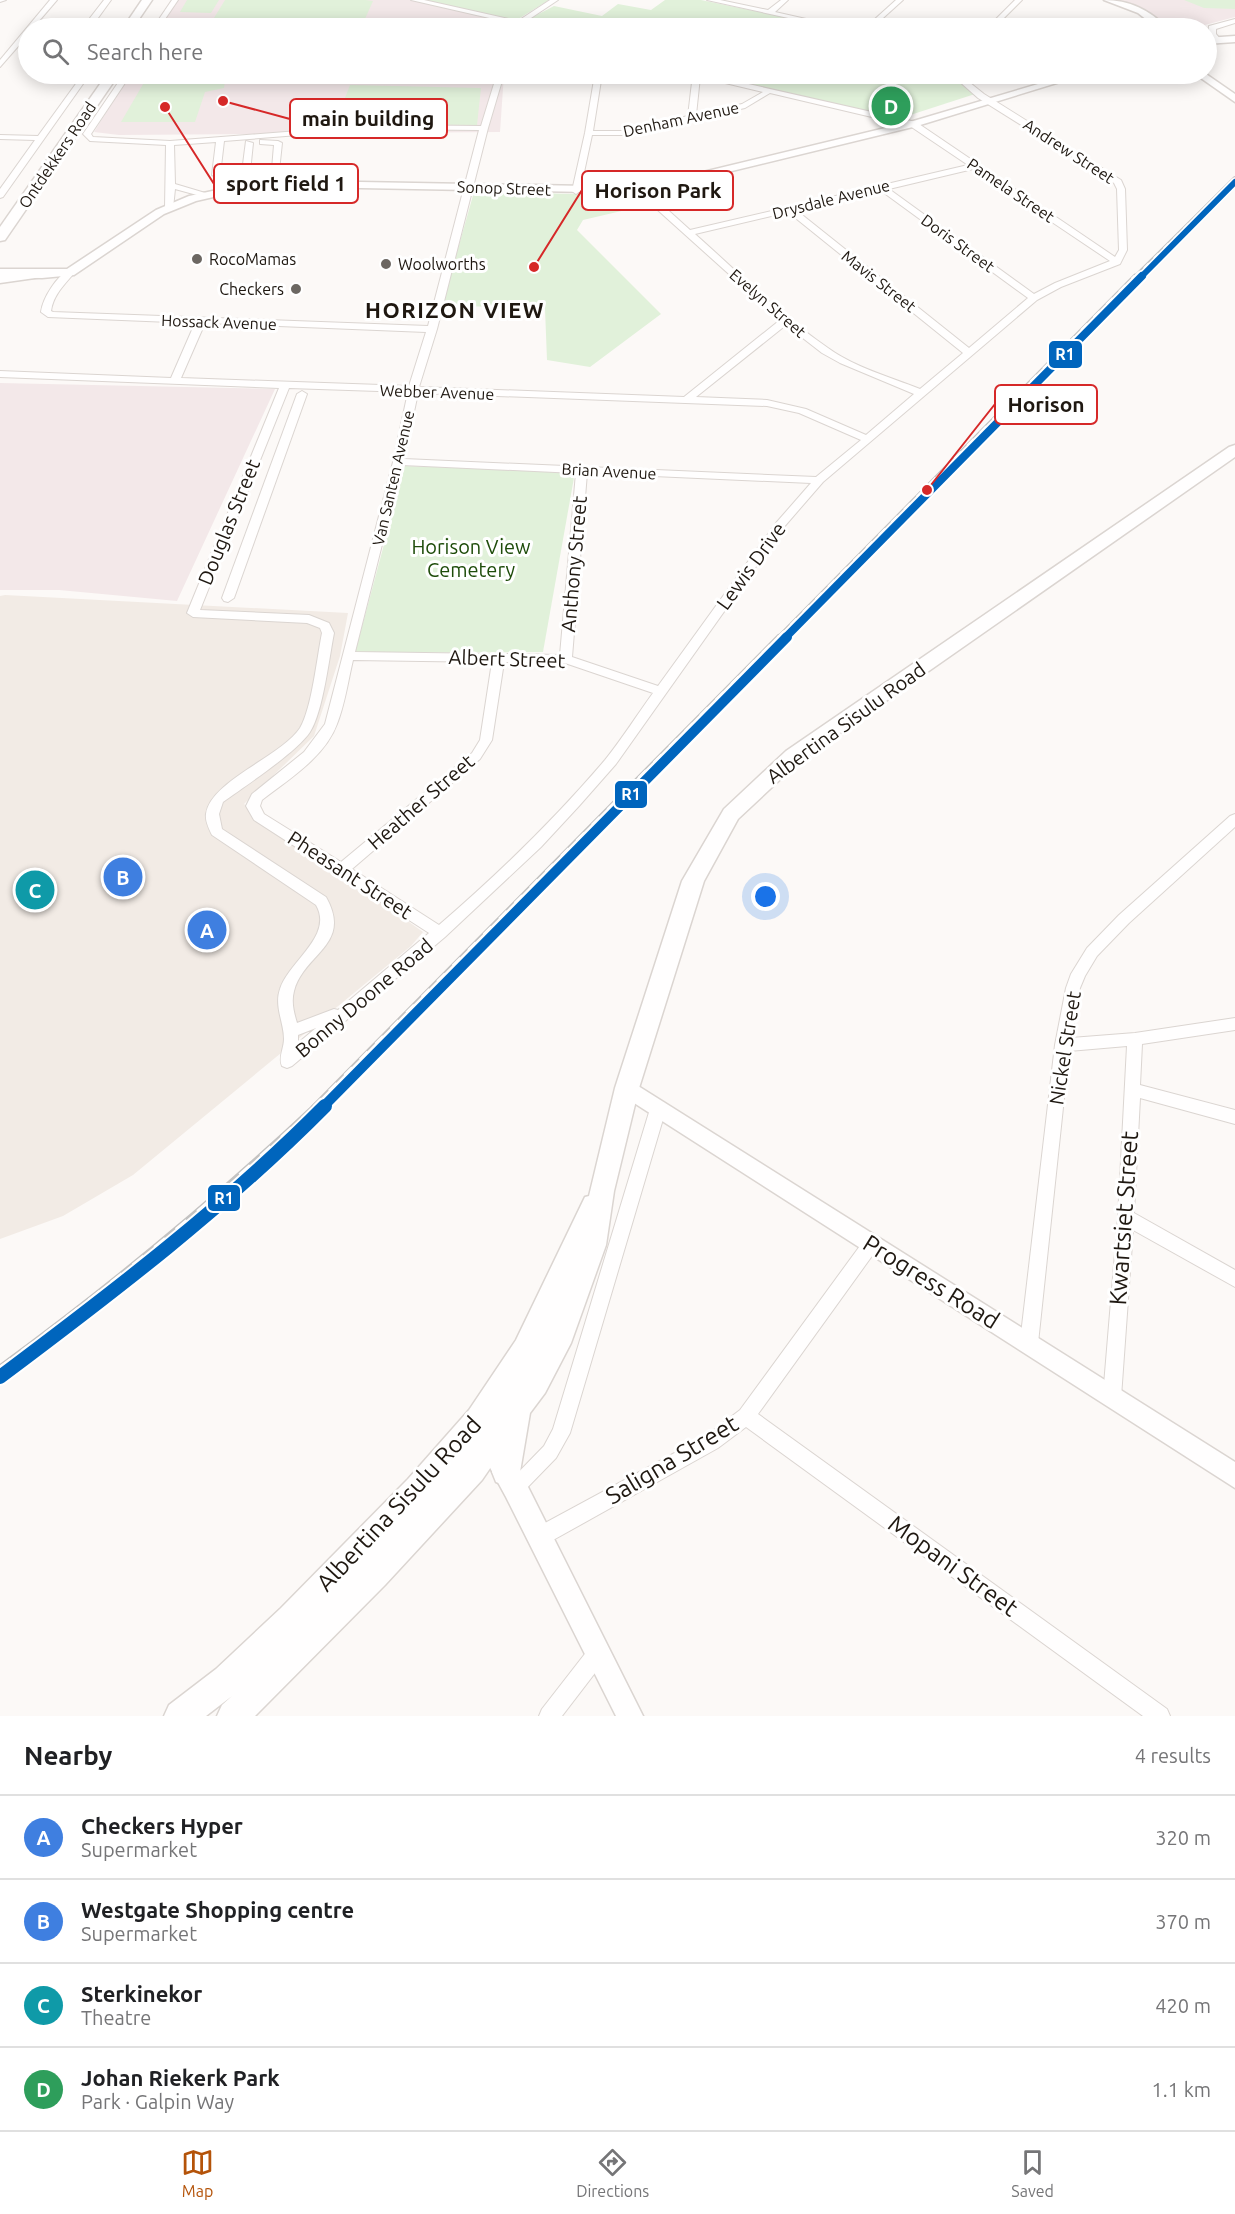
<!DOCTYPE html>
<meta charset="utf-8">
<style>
body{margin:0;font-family:Ubuntu,sans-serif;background:#f2f2f2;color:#202124}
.you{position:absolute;left:766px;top:897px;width:21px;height:21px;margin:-15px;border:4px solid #fff;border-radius:50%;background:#1a73e8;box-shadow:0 0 0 9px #1a73e833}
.badge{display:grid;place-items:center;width:39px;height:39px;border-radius:50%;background:#b45309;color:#fff;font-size:20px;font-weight:700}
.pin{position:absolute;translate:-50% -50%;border:3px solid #fff;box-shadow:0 2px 6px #0006}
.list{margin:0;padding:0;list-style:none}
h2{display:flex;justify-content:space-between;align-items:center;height:78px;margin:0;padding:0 24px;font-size:26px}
h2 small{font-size:20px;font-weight:400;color:#757577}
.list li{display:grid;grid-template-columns:39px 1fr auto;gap:18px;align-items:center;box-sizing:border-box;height:84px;padding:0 24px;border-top:2px solid #e0e0e0}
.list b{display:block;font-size:22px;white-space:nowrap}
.list p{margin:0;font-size:20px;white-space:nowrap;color:#757577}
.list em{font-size:20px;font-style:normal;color:#757577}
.icon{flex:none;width:33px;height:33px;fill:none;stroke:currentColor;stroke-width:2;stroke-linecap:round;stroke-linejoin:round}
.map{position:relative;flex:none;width:1235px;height:1716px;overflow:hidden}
.search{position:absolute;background:#fff;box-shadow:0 3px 15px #0003;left:18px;right:18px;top:18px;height:66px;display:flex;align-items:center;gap:15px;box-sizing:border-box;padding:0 21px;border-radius:33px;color:#757577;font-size:22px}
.sheet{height:414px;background:#fff}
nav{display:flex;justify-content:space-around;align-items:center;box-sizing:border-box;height:84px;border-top:2px solid #e0e0e0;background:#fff;font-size:16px;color:#757577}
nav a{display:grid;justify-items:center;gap:3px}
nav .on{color:#b45309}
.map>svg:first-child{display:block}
.built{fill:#f2ebe5}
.education{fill:#f3e8e9}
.green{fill:#e1f1da}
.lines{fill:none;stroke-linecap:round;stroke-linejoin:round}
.street-casing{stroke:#dbd5d1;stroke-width:2}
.secondary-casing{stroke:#dbd5d1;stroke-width:3}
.primary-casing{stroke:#dbd5d1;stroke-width:3}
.street{fill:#fffefe;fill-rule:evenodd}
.secondary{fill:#fffefe;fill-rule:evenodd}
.primary{fill:#fffefe;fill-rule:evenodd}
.rail-far3-casing{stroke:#c3c2c1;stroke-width:4}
.rail-far2-casing{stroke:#c3c2c1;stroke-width:4.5}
.rail-far1-casing{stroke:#c3c2c1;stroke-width:6}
.rail-casing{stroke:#c3c2c1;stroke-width:7}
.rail-far3{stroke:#fff;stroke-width:2;stroke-dasharray:7;stroke-linecap:butt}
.rail-far2{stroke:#fff;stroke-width:3;stroke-dasharray:9;stroke-linecap:butt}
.rail-far1{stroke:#fff;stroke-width:4;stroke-dasharray:11;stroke-linecap:butt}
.rail{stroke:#fff;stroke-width:4.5;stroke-dasharray:14;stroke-linecap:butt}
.rail-1-far3-casing{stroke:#fff;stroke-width:9}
.rail-1-far2-casing{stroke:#fff;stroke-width:12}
.rail-1-far1-casing{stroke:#fff;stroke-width:15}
.rail-1-casing{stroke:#fff;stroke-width:18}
.rail-1-far3{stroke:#0065bd;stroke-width:6}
.rail-1-far2{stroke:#0065bd;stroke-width:8}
.rail-1-far1{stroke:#0065bd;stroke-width:10}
.rail-1{stroke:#0065bd;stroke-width:14}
.poi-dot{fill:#6c6762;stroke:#fff;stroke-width:2}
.labels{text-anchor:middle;stroke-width:6;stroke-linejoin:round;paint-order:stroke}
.far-street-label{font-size:16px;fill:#1f1811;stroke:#fff}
.far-poi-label{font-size:16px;fill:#1f1811;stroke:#fff;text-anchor:start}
.street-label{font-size:20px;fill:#1f1811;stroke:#fff}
.park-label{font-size:20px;fill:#1e4c0a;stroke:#fff}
.far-district-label{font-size:22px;font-weight:bold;letter-spacing:1.5px;fill:#1f1811;stroke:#fff}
.near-street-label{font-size:24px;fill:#1f1811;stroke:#fff}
.leader{fill:none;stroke:#d62828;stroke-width:2}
.callout-dot{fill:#d62828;stroke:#fff;stroke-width:2}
.callout{fill:#fff;stroke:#d62828;stroke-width:2}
.callout-label{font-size:21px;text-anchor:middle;font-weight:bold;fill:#1f1811}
.line-badge{stroke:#fff;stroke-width:2}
.badge-label{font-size:16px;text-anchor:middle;font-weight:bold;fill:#fff}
</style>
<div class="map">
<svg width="1235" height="1716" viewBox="0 0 1235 1716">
<rect width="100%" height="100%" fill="#fcf9f7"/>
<!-- built -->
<path class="built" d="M 5,595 L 348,613 L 340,656 L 314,736 L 244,804 L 423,932 L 411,946 L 133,1175 L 63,1216 L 0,1239 L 0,596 Z"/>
<!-- education -->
<g class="education">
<path d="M 177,0 L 411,0 L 513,23 L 506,28 L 159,28 Z"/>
<path d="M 1111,0 L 1235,0 L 1235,17 L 1201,26 L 1202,28 L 1164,28 L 1143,10 Z"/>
<path d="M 130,74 L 504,74 L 500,132 L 119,135 L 94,132 Z"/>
<path d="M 0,383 L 275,389 L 177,601 L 59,590 L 0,590 Z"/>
</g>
<!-- green -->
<g class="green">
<path d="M 187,0 L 219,0 L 211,13 L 180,12 Z"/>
<path d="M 225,0 L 366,0 L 373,1 L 361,28 L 209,26 Z"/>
<path d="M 424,0 L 549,0 L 515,21 Z"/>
<path d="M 665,0 L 701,0 L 837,28 L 512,28 L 554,6 L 602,16 L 618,4 L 651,10 Z"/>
<path d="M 1184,0 L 1235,0 L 1235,9 L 1204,8 Z"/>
<path d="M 149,74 L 226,74 L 224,88 L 205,92 L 195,122 L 121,122 Z"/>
<path d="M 397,74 L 485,74 L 482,83 L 394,83 Z"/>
<path d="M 690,74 L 952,74 L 975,94 L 901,118 Z"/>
<path d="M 350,85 L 481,88 L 477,125 L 335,124 Z"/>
<path d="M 474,192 L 634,195 L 647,205 L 583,220 L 577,230 L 661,314 L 590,367 L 547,360 L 545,309 L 442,305 Z"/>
<path d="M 405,466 L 575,472 L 543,652 L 355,653 Z"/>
</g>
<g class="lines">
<defs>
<g id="street">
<path d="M 0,0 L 6,0 L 0,2 Z"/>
<path d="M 50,0 L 57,0 L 33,28 L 28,28 L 28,35 L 0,67 L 0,60 Z"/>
<path d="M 104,0 L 111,0 L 98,18 L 112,28 L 105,28 L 90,18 Z"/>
<path d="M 172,0 L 178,0 L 159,28 L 153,28 Z"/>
<path d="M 411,0 L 424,0 L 518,21 L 550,0 L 558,0 L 522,24 L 519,28 L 513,28 L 515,24 Z"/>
<path d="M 707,0 L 720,0 L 768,10 L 781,0 L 788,0 L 775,12 L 846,28 L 834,28 Z"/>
<path d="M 896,0 L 903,0 L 872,28 L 865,28 Z"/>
<path d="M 1015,0 L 1022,0 L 994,28 L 987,28 Z"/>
<path d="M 1235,19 L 1235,23 L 1216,29 L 1216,34 L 1221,40 L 1214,42 L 1208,34 L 1209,26 Z"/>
<path d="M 83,74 L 90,74 L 3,197 L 0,198 L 0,189 L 35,140 L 0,139 L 0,135 L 38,136 Z"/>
<path d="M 124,74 L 131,74 L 91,134 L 93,137 L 170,141 L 375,125 L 481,126 L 497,74 L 504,74 L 488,128 L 437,329 L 419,387 L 684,397 L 780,320 L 631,186 L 631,182 L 637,182 L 690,230 L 968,165 L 910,126 L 770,93 L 745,108 L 622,135 L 592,135 L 580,191 L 576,194 L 572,191 L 585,133 L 595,74 L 602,74 L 593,131 L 622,131 L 688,116 L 693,74 L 704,74 L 916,122 L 1115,257 L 1119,250 L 1117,189 L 1114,183 L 978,98 L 951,74 L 959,74 L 984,94 L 1121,180 L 1125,189 L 1127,250 L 1120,264 L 1061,287 L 1037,300 L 823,482 L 784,527 L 616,764 L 579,806 L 541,847 L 445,937 L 292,1066 L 287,1068 L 282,1066 C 278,1058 284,1048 284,1039 C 284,1023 274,1006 280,989 C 289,961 334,936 316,905 L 212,835 C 209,829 205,821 206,814 C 210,781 282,756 300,728 C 312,708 317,657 322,633 L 320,628 L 307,623 L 193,617 L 187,613 L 279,388 L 0,377 L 0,371 L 171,378 L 195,323 L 48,317 L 41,312 C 43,297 57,276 70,269 L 75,272 C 65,284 53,295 51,311 L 53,312 L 428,326 L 479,130 L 375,129 L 224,141 L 220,175 L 216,177 L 212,175 L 216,142 L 174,145 L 175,184 L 212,195 L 208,198 L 175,189 L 173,208 L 169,211 L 165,208 L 166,145 L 90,141 L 83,134 ZM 700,77 L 763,92 L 742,104 L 696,115 ZM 973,169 L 1110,261 L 1055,283 L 1034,294 L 889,189 ZM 880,190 L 1028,298 L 969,348 L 796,210 ZM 788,212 L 963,353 L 920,389 C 890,377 854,367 828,348 C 780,315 738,272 695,234 ZM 205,323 L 426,332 L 409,386 L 181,378 ZM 786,325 L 822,353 L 840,363 L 914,394 L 866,435 L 806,409 L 767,400 L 696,397 ZM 289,388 L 408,392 L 393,462 L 325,724 L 304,752 L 252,794 L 246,806 L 254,820 L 429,933 L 338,1010 L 334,1009 L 297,1023 C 294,1013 291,1002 294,991 C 304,953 353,945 326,897 L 222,829 L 219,814 L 223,802 C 245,786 297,752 310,732 C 323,712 329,658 334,633 L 329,623 L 309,615 L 200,610 ZM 418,393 L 767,406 L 799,413 L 861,440 L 816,477 L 404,459 ZM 402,465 L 576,473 L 560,655 L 504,654 L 499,652 L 494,654 L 355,652 ZM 587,473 L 811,483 L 776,523 L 658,686 L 572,657 ZM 353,660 L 492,662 L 480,740 L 472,753 L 341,862 L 264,814 L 260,806 L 262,800 C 289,779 325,757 337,724 C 345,704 348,681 353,660 ZM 504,662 L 565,663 L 653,693 C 637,715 622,739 605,760 C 554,820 498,874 439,925 L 352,869 L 480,759 L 492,740 ZM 316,1028 L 298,1043 L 298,1035 Z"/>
<path d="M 1048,74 L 1064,74 L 1076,77 L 1072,79 Z"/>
<path d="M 260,140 L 278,141 L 282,143 L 279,171 L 272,169 L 274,145 L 260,144 Z"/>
<path d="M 246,141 L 253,143 L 250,172 L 246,174 L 242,172 Z"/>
<path d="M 302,391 L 307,394 L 234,598 L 228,602 L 224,601 L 222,598 L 297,394 Z"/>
<path d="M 1235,814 L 1235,827 L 1129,923 L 1097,956 L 1085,976 L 1080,988 L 1071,1038 L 1135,1033 L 1235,1018 L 1235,1030 L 1142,1044 L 1140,1085 L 1235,1110 L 1235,1124 L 1140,1098 L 1134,1213 L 1235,1270 L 1235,1287 L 1133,1230 L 1121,1397 L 1118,1403 L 1112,1406 L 1106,1403 L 1103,1397 L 1118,1217 L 1127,1046 L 1069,1051 L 1038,1343 L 1035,1349 L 1029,1351 L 1023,1349 L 1020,1343 L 1055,1045 L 1066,988 L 1071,974 L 1087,948 L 1119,915 L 1230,816 Z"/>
<path d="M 658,1102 L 663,1104 L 666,1109 L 570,1433 L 556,1458 L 521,1494 L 515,1497 L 509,1494 L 506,1488 L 509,1482 L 544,1446 L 553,1429 L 650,1109 L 653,1104 Z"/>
<path d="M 871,1237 L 877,1239 L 879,1244 L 877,1249 L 758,1414 L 1167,1709 L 1170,1716 L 1143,1716 L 746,1427 L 718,1448 L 546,1544 L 539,1546 L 532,1544 L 530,1537 L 532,1530 L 706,1436 L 740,1410 L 865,1239 Z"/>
<path d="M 598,1643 L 605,1646 L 608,1653 L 605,1660 L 562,1716 L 539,1716 L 542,1709 L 591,1646 Z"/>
</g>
<g id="secondary">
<path d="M 1104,0 C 1129,0 1150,10 1167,28 L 1157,28 L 1138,13 Z"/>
<path d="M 1235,36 L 1235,42 L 1206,44 L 1206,38 Z"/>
<path d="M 1072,74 L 1086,74 L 917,126 L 641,193 L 306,187 L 231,193 L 196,201 L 164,214 L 74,275 L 42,278 L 0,277 L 0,269 L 67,269 L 156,210 L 189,196 L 231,187 L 306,181 L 641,187 L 910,122 Z"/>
<path d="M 1195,74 L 1206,74 L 1235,94 L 1235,102 Z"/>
<path d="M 627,1079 L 1235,1462 L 1235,1488 L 620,1094 L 617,1088 L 620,1082 Z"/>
<path d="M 500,1452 L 509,1456 L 524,1479 L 643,1716 L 616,1716 L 506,1497 L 488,1464 L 491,1456 Z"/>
</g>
<g id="primary">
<path d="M 142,0 L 152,0 L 133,28 L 123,28 Z"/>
<path d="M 107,74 L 119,74 L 5,240 L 0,241 L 0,227 Z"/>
<path d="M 37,270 L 42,271 L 44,274 L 42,277 L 0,283 L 0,275 Z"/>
<path d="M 1235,445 L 1235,457 L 800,761 L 738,819 L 704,881 L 639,1088 L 614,1191 L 606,1245 L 571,1343 L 545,1393 L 530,1413 L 520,1472 L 516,1482 L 506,1486 L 496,1482 L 492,1472 L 493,1464 L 482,1480 L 385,1585 L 255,1716 L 217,1716 L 222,1705 L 232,1696 L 206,1716 L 164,1716 L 169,1705 L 216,1669 L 281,1608 L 408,1479 L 469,1410 L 516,1340 L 585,1197 L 589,1196 L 615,1088 L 682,881 L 724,809 L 786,751 L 1229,447 Z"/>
</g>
</defs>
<!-- street casing -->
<use href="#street" class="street-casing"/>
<!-- secondary casing -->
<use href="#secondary" class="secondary-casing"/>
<!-- primary casing -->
<use href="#primary" class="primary-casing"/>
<!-- street -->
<use href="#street" class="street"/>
<!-- secondary -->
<use href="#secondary" class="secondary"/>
<!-- primary -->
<use href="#primary" class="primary"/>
<defs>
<path id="rail-far3" d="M 1134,278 L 1235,178"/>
<path id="rail-far2" d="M 778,638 L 1135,276"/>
<path id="rail-far1" d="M 314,1107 L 779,637"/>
<path id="rail" d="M 0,1368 C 111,1287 216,1200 316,1106"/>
</defs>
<!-- rail-far3 casing -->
<use href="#rail-far3" class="rail-far3-casing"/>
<!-- rail-far2 casing -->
<use href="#rail-far2" class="rail-far2-casing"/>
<!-- rail-far1 casing -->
<use href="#rail-far1" class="rail-far1-casing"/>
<!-- rail casing -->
<use href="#rail" class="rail-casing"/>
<!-- rail-far3 -->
<use href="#rail-far3" class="rail-far3"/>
<!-- rail-far2 -->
<use href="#rail-far2" class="rail-far2"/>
<!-- rail-far1 -->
<use href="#rail-far1" class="rail-far1"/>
<!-- rail -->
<use href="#rail" class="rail"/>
<defs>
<path id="rail-1-far3" d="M 1140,278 L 1235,182"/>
<path id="rail-1-far2" d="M 785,638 L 1142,276"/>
<path id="rail-1-far1" d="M 323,1107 L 787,637"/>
<path id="rail-1" d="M 0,1377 C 112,1293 226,1206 325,1106"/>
</defs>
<!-- rail-1-far3 casing -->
<use href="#rail-1-far3" class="rail-1-far3-casing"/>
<!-- rail-1-far2 casing -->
<use href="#rail-1-far2" class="rail-1-far2-casing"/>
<!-- rail-1-far1 casing -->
<use href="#rail-1-far1" class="rail-1-far1-casing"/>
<!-- rail-1 casing -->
<use href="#rail-1" class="rail-1-casing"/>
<!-- rail-1-far3 -->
<use href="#rail-1-far3" class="rail-1-far3"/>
<!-- rail-1-far2 -->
<use href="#rail-1-far2" class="rail-1-far2"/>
<!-- rail-1-far1 -->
<use href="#rail-1-far1" class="rail-1-far1"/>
<!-- rail-1 -->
<use href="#rail-1" class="rail-1"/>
</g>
<!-- markers -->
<g class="poi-dot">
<circle cx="197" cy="259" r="6"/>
<circle cx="386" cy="264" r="6"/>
<circle cx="296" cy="289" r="6"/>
</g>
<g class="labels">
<!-- far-street labels -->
<g class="far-street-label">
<text transform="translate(681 119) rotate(-12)" y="6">Denham Avenue</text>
<text transform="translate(1069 151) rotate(33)" y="6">Andrew Street</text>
<text transform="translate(57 155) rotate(-56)" y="6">Ontdekkers Road</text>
<text transform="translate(504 188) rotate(2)" y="6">Sonop Street</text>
<text transform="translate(1011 190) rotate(34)" y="6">Pamela Street</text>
<text transform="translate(831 199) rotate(-14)" y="6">Drysdale Avenue</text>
<text transform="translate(958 243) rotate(36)" y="6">Doris Street</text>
<text transform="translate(879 281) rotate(38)" y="6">Mavis Street</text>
<text transform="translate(768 303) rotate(41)" y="6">Evelyn Street</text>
<text transform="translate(219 322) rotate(2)" y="6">Hossack Avenue</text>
<text transform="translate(437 392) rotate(2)" y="6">Webber Avenue</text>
<text transform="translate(609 471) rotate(3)" y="6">Brian Avenue</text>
<text transform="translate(393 478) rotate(-77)" y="6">Van Santen Avenue</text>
</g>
<!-- far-poi labels -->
<g class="far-poi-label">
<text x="209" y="265">RocoMamas</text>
<text x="398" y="270">Woolworths</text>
<text x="284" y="295" text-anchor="end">Checkers</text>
</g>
<!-- street labels -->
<g class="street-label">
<text transform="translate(229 522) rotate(-68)" y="7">Douglas Street</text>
<text transform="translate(574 564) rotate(-85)" y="7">Anthony Street</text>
<text transform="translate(751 566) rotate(-54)" y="7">Lewis Drive</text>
<text transform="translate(507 659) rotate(2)" y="7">Albert Street</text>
<text transform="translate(846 723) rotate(-36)" y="7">Albertina Sisulu Road</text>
<text transform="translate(421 802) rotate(-41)" y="7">Heather Street</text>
<text transform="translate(350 875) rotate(33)" y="7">Pheasant Street</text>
<text transform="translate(364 998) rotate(-40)" y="7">Bonny Doone Road</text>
<text transform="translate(1065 1048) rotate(-81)" y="7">Nickel Street</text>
</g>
<!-- park labels -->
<g class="park-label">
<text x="471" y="554">Horison View<tspan x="471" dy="23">Cemetery</tspan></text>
</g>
<!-- far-district labels -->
<g class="far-district-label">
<text x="455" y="318">HORIZON VIEW</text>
</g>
<!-- near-street labels -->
<g class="near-street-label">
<text transform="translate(1124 1218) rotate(-86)" y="8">Kwartsiet Street</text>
<text transform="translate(931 1282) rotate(32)" y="8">Progress Road</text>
<text transform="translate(672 1460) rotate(-31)" y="8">Saligna Street</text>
<text transform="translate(399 1504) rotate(-47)" y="8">Albertina Sisulu Road</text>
<text transform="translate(953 1566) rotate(36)" y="8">Mopani Street</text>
</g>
</g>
<!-- callouts -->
<path class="leader" d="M223 101L290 119M165 107L214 184M534 267L582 190M927 490L995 404"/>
<g class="callout-dot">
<circle cx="223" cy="101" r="6"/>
<circle cx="165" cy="107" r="6"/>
<circle cx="534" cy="267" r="6"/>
<circle cx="927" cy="490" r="6"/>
</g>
<g class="callout">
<rect x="290" y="99" width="157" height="39" rx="6"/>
<rect x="214" y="164" width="144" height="39" rx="6"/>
<rect x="582" y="171" width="151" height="39" rx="6"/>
<rect x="995" y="385" width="102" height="39" rx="6"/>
</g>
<g class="callout-label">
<text x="368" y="126">main building</text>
<text x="286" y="191">sport field 1</text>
<text x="658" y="198">Horison Park</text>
<text x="1046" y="412">Horison</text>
</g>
<g class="line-badge">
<rect x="1048" y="340" width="35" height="29" rx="6" fill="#0065bd"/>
<rect x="614" y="780" width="34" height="29" rx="6" fill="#0065bd"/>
<rect x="207" y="1184" width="34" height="28" rx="6" fill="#0065bd"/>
</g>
<g class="badge-label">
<text x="1065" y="360">R1</text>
<text x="631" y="800">R1</text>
<text x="224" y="1204">R1</text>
</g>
</svg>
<div class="you"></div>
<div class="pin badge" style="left:207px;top:930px;background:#3f7fe0">A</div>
<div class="pin badge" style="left:123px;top:877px;background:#3f7fe0">B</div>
<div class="pin badge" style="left:35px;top:890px;background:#0f9aa8">C</div>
<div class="pin badge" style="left:891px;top:106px;background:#2e9e5b">D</div>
<div class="search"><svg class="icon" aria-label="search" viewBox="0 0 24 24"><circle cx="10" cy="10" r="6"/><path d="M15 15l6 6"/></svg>Search here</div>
</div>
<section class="sheet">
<h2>Nearby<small>4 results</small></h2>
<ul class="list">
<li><span class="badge" style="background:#3f7fe0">A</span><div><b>Checkers Hyper</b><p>Supermarket</p></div><em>320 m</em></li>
<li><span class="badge" style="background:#3f7fe0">B</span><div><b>Westgate Shopping centre</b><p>Supermarket</p></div><em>370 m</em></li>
<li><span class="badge" style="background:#0f9aa8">C</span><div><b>Sterkinekor</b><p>Theatre</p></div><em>420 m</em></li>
<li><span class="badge" style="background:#2e9e5b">D</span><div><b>Johan Riekerk Park</b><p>Park · Galpin Way</p></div><em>1.1 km</em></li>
</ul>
</section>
<nav>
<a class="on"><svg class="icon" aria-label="map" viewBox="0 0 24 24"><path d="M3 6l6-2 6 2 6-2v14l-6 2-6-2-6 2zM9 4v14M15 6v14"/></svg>Map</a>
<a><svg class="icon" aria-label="directions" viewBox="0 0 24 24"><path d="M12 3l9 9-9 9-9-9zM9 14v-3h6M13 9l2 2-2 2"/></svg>Directions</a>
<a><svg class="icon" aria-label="saved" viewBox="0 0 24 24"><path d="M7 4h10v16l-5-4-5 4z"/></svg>Saved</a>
</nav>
